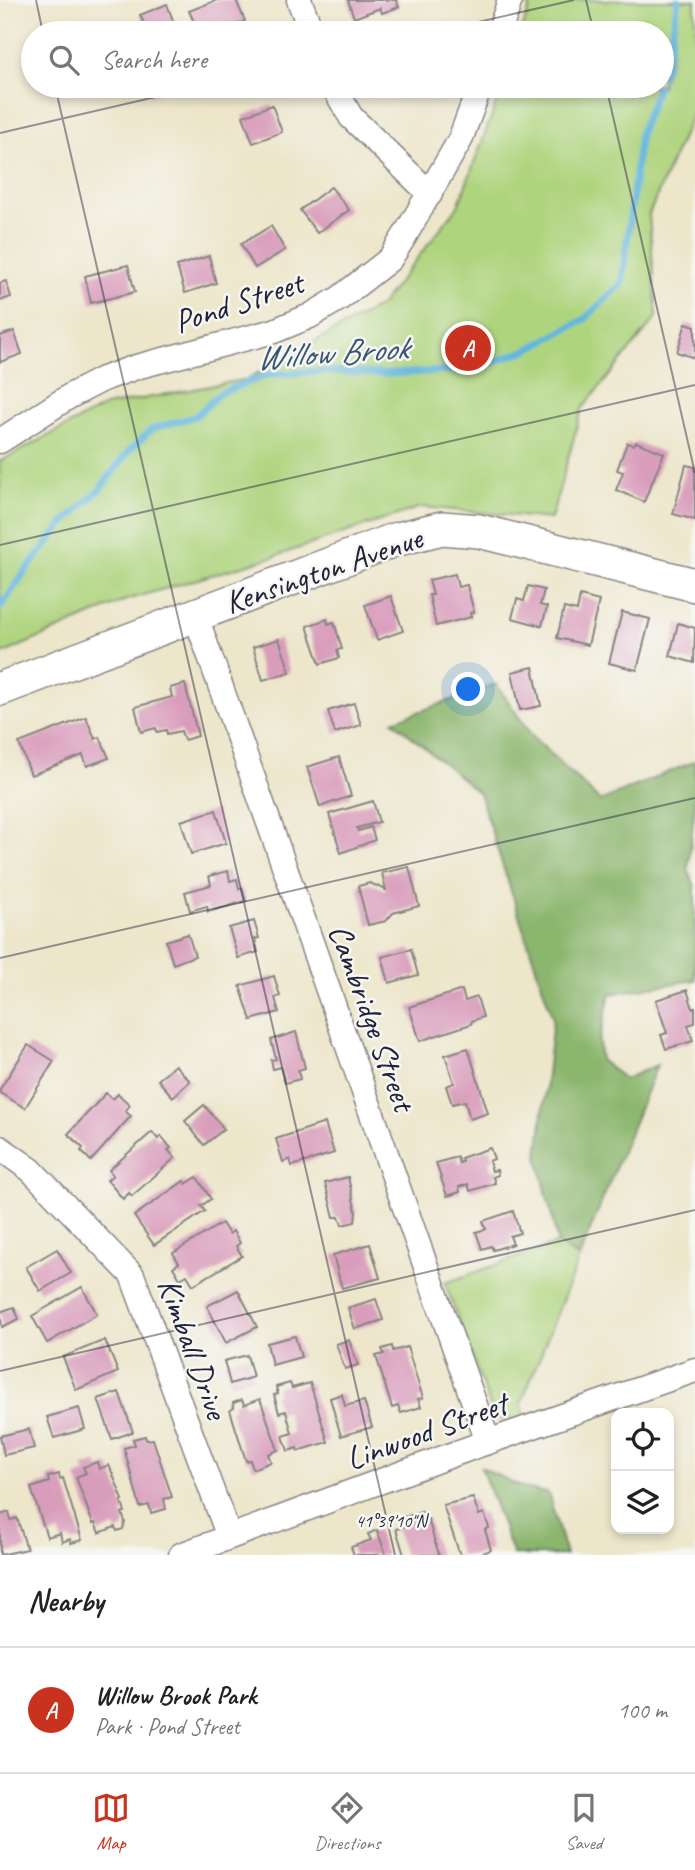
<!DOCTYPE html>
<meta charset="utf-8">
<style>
body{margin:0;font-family:Caveat,sans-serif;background:#f6f6f6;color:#222}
.controls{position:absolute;right:21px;bottom:21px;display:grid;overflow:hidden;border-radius:14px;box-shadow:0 4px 10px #0003}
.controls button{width:63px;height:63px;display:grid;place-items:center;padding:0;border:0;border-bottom:2px solid #e0e0e0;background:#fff;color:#222;font:35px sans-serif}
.you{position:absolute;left:469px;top:690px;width:24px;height:24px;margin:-18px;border:5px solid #fff;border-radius:50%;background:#1a73e8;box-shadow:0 0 0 10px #1a73e833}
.badge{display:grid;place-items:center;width:46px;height:46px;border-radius:50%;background:#c8321e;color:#fff;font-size:23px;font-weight:700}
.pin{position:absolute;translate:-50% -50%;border:4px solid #fff;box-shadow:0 2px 7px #0006}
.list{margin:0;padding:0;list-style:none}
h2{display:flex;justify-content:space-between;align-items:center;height:91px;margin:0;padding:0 28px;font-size:30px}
h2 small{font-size:23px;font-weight:400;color:#767676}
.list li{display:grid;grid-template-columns:46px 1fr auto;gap:21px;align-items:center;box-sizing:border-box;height:126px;padding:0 28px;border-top:2px solid #e0e0e0}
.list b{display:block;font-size:26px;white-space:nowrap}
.list p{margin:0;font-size:23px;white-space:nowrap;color:#767676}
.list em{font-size:23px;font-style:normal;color:#767676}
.icon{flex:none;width:38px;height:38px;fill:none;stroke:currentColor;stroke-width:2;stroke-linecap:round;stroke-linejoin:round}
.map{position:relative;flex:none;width:695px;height:1555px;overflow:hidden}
.search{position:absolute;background:#fff;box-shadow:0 4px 10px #0003;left:21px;right:21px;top:21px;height:77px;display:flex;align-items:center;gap:18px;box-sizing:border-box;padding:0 24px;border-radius:38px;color:#767676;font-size:26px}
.sheet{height:217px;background:#fff}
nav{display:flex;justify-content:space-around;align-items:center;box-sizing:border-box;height:98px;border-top:2px solid #e0e0e0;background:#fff;font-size:19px;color:#767676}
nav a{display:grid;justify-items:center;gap:4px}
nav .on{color:#c8321e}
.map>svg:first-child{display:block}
.green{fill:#afd47e;stroke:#687b5c;stroke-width:2}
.forest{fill:#8bb66d;stroke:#566c54;stroke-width:2}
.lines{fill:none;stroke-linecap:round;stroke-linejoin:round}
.stream{stroke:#61b5dd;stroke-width:7}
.building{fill:#d99dbc}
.street-casing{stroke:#888483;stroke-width:27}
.secondary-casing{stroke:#888483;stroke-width:36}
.street{stroke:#fff;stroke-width:24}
.secondary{stroke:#fff;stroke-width:33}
.ticks{fill:none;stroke:#22223b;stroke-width:2;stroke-opacity:0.45}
.labels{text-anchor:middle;stroke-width:5;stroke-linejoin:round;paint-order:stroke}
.street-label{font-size:33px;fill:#22223b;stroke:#f6f6f2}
.water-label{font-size:35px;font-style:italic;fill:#385574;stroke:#f6f6f2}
.ticks-label{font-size:18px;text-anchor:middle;fill:#22223b;stroke:#f6f6f2;stroke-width:5;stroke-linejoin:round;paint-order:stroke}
</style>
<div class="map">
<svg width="695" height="1555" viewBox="0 0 695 1555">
<rect width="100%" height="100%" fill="#f6f6f2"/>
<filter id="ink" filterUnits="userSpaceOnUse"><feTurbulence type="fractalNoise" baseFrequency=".0143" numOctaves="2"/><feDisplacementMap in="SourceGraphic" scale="14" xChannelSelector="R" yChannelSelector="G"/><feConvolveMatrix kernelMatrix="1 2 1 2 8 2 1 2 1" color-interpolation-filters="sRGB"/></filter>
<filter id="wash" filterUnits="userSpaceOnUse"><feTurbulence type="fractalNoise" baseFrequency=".00686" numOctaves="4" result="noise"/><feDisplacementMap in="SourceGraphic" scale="28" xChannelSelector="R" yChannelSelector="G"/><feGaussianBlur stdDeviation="1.57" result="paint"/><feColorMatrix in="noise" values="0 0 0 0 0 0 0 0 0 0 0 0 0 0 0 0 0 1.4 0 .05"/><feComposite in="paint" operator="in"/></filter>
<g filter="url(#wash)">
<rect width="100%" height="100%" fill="#ede6cb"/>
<!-- green -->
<g class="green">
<path d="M 532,0 L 695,0 L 695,107 L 649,214 L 657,317 L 582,409 L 551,519 L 421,507 L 273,557 L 126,600 L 0,655 L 0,461 L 105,406 L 247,379 L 380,306 L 458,206 L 503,86 L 662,86 L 662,33 L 521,33 Z"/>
<path d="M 558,1243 L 579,1258 L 521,1404 L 525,1418 L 514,1420 L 495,1419 L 445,1283 Z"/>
</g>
<!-- forest -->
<g class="forest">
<path d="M 496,684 L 533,737 L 600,801 L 695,761 L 695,803 L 688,870 L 695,887 L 695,980 L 610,994 L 599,1042 L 601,1061 L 625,1079 L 657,1065 L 579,1258 L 558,1243 L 538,1157 L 553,1019 L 479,793 L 393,721 Z"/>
<path d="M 481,1467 L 523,1488 L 548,1493 L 566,1555 L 513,1555 Z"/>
</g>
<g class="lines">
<!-- stream -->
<g class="stream">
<path d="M 662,75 L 667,61 L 678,0"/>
<path d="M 0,608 L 24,573 L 62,525 L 99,490 L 129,451 L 152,429 L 196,416 L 220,393 L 267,375 L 320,371 L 384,374 L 470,370 L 527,350 L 585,319 L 622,283 L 640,133 L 658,86"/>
</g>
</g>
<g id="blocks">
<!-- building -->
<g class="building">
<path d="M 217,0 L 236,0 L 245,21 L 215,33 L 199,33 L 189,11 Z"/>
<path d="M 348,0 L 396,0 L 399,7 L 382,13 L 380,8 L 354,18 Z"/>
<path d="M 167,4 L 176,29 L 165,33 L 148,33 L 140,15 Z"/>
<path d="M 146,86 L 175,86 L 150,95 Z"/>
<path d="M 272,105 L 282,132 L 253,143 L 243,116 Z"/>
<path d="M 331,187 L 349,210 L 317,233 L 300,210 Z"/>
<path d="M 271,226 L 285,250 L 255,268 L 241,244 Z"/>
<path d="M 209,256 L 216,283 L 185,293 L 177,266 Z"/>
<path d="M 128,265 L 135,292 L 91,303 L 85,276 Z"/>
<path d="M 6,281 L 11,297 L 0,301 L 0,283 Z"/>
<path d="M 686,323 L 695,326 L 695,358 L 677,352 Z"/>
<path d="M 14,331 L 22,354 L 0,362 L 0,336 Z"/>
<path d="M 636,442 L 664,453 L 644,502 L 616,490 L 623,472 L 617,470 L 627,443 L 634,445 Z"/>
<path d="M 686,465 L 695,467 L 695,520 L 673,514 Z"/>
<path d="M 455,574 L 458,587 L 467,585 L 474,612 L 470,613 L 471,617 L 436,626 L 429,595 L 433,595 L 429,580 Z"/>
<path d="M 528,586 L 544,590 L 540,605 L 547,607 L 542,626 L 512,618 L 517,599 L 524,601 Z"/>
<path d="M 391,596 L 403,631 L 377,640 L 365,605 Z"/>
<path d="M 580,596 L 599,601 L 588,645 L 557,638 L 564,608 L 577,611 Z"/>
<path d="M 622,612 L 650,619 L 637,670 L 609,663 Z"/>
<path d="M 327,619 L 328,624 L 334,622 L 342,649 L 337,650 L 339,658 L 320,664 L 307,626 Z"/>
<path d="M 678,623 L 695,628 L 694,663 L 670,656 Z"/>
<path d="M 279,639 L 290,672 L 263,680 L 253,647 Z"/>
<path d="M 533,667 L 541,706 L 520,710 L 512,672 Z"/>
<path d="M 185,684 L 198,736 L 184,740 L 181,731 L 167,734 L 166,730 L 157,732 L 156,728 L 141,732 L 135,707 L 172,697 L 170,688 Z"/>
<path d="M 354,703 L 361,725 L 335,733 L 328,711 Z"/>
<path d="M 86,717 L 95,739 L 100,737 L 109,758 L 87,766 L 83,755 L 31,775 L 19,743 Z"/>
<path d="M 339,757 L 351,796 L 320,807 L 307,767 Z"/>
<path d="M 373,801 L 379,822 L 357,828 L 358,831 L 371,827 L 375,840 L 341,853 L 329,814 Z"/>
<path d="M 216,810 L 226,843 L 191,854 L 181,821 Z"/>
<path d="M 409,867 L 419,906 L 393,913 L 386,921 L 368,925 L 358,886 L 370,883 L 386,890 L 382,873 Z"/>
<path d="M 228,871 L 230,881 L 237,879 L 239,889 L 242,888 L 246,901 L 208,912 L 207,906 L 190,911 L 185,892 L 211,885 L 209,876 Z"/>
<path d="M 254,921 L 259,938 L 255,939 L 258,952 L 238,958 L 229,928 Z"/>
<path d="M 188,934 L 195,956 L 173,964 L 166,941 Z"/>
<path d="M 411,949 L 418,975 L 389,983 L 382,957 Z"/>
<path d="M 274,976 L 280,996 L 275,998 L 279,1012 L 251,1020 L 240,986 Z"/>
<path d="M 462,990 L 465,1001 L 477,997 L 483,1017 L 472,1021 L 471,1024 L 420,1041 L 409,1007 Z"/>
<path d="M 687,990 L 693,1009 L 695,1008 L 695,1023 L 688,1025 L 693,1041 L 666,1049 L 661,1035 L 667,1033 L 656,1000 Z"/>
<path d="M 296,1032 L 305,1068 L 298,1070 L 300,1079 L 285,1083 L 280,1067 L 273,1069 L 271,1060 L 276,1059 L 271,1040 Z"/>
<path d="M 28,1045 L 54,1061 L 25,1108 L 0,1093 L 0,1089 Z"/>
<path d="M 468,1048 L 488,1113 L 470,1119 L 465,1101 L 452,1104 L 446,1086 L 454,1083 L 445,1055 Z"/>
<path d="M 175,1065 L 190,1081 L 173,1097 L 158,1080 Z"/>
<path d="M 106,1093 L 113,1099 L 118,1094 L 130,1105 L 125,1111 L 131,1116 L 91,1161 L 81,1151 L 83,1148 L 68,1134 Z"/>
<path d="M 204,1105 L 224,1129 L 204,1145 L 185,1121 Z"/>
<path d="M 325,1123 L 334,1153 L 292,1166 L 290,1159 L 283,1162 L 276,1139 Z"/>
<path d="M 152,1132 L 158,1139 L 161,1136 L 171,1148 L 168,1150 L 175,1158 L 132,1196 L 129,1193 L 123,1199 L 107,1180 L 113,1175 L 109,1170 Z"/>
<path d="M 490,1148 L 494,1159 L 489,1161 L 492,1171 L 497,1170 L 498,1175 L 493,1177 L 495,1183 L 470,1191 L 468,1184 L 459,1187 L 460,1192 L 447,1196 L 436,1163 L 457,1157 L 459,1163 L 462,1162 L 461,1158 Z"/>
<path d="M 197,1177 L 211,1199 L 201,1206 L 205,1211 L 154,1245 L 134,1216 L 184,1181 L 186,1184 Z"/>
<path d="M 348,1177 L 356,1212 L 355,1222 L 342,1225 L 339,1217 L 334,1217 L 325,1183 Z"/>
<path d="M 513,1211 L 520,1233 L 510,1236 L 513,1244 L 493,1250 L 491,1246 L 482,1249 L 476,1232 L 486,1229 L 483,1221 Z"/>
<path d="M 222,1223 L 229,1234 L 233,1231 L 240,1243 L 236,1246 L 242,1256 L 193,1285 L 187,1275 L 180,1279 L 173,1267 L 179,1263 L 173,1253 Z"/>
<path d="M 370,1244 L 380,1278 L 342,1288 L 333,1255 Z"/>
<path d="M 57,1249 L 71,1273 L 40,1291 L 26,1267 Z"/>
<path d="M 82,1287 L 97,1314 L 47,1343 L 32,1316 Z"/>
<path d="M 238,1290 L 257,1327 L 226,1343 L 207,1306 Z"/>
<path d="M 376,1299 L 383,1320 L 355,1329 L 348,1308 Z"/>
<path d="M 14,1307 L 19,1319 L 2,1327 L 0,1312 Z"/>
<path d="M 295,1336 L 301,1357 L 272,1365 L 267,1343 Z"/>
<path d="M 105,1340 L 118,1372 L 76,1390 L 63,1357 Z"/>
<path d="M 349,1340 L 358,1365 L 345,1369 L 336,1344 Z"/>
<path d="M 392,1346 L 393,1351 L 407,1347 L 423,1398 L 418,1399 L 421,1407 L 401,1413 L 398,1406 L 392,1408 L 376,1356 L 384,1354 L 382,1349 Z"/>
<path d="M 247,1355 L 253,1377 L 230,1384 L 224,1361 Z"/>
<path d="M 290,1383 L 292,1388 L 310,1383 L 328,1442 L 298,1451 L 297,1448 L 288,1451 L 283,1436 L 292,1433 L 286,1411 L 279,1413 L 274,1395 L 278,1394 L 276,1387 Z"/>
<path d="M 119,1392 L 133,1432 L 112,1439 L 98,1399 Z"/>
<path d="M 342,1394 L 345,1406 L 364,1401 L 372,1427 L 341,1436 L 330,1398 Z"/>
<path d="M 260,1399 L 278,1450 L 268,1454 L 271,1462 L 253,1469 L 250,1460 L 246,1461 L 230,1410 L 234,1408 L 233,1403 L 242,1400 L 244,1405 Z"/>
<path d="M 79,1408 L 85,1429 L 54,1438 L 47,1417 Z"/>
<path d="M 29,1429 L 34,1448 L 4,1455 L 0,1436 Z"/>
<path d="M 145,1436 L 146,1440 L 153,1439 L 172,1497 L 164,1499 L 166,1509 L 151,1513 L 149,1505 L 140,1507 L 124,1448 L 135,1445 L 133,1439 Z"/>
<path d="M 97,1462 L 99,1469 L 109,1465 L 123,1500 L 121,1501 L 125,1512 L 122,1513 L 125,1522 L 123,1529 L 117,1531 L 115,1527 L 99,1533 L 95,1523 L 93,1524 L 76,1477 L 86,1473 L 83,1467 Z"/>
<path d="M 59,1474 L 60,1479 L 63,1478 L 82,1540 L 71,1543 L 70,1539 L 62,1542 L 60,1533 L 47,1537 L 31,1488 L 49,1482 L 48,1477 Z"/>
<path d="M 473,1498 L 479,1515 L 484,1513 L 489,1528 L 485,1530 L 491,1550 L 477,1555 L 460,1555 L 443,1505 Z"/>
<path d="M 9,1512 L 11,1520 L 17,1518 L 27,1549 L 0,1555 L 0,1515 Z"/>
<path d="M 422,1512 L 424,1519 L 428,1519 L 439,1555 L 404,1555 L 396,1529 L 404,1527 L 401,1518 Z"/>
<path d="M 377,1530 L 386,1555 L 354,1555 L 351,1547 L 371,1540 L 368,1534 Z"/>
</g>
</g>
</g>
<g filter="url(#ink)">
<use href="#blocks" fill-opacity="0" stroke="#888483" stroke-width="2"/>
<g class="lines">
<defs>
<g id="street">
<path d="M 299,0 L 312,33"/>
<path d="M 499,33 L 510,0"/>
<path d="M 333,86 L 351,117 L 430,194"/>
<path d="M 0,441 L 70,396 L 103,379 L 136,367 L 274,331 L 310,316 L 340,298 L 390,259 L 404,237 L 460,140 L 480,86"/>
<path d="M 195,614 L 488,1442"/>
<path d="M 0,1148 L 31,1170 L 132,1275 L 229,1537"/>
<path d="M 181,1555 L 473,1447 L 695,1370"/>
</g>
<path id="secondary" d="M 0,689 L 394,540 L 442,528 L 479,531 L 695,585"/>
</defs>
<!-- street casing -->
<use href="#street" class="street-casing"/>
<!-- secondary casing -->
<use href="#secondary" class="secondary-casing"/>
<!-- street -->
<use href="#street" class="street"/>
<!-- secondary -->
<use href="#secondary" class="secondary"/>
</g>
</g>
<!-- ticks -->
<path class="ticks" d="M 36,0 L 43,33M 586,0 L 594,33M 430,33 L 574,0M 55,86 L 395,1555M 606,86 L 695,473M 0,133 L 203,86M 0,545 L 695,385M 0,958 L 695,798M 0,1371 L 695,1210"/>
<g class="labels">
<!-- street labels -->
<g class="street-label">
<text transform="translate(238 301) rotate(-18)" y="12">Pond Street</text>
<text transform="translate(323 569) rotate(-19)" y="12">Kensington Avenue</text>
<text transform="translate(373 1017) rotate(70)" y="12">Cambridge Street</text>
<text transform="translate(194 1348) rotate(70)" y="12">Kimball Drive</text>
<text transform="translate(426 1430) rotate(-20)" y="12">Linwood Street</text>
</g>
<!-- water labels -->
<g class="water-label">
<text transform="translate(332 352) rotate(-4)" y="12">Willow Brook</text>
</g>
</g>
<g class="ticks-label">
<text x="391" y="1527">41°39'10"N</text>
</g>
</svg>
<div class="controls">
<button><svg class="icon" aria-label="locate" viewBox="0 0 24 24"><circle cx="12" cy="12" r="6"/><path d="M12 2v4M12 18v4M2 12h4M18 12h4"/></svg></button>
<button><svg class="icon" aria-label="layers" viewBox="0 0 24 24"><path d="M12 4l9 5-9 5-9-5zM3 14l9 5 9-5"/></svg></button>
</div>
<div class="you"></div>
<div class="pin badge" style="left:468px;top:348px">A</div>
<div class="search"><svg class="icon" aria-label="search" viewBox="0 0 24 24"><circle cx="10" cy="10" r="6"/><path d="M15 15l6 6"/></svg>Search here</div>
</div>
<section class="sheet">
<h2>Nearby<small></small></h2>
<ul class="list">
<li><span class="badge">A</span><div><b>Willow Brook Park</b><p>Park · Pond Street</p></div><em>100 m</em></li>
</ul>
</section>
<nav>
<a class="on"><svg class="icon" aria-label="map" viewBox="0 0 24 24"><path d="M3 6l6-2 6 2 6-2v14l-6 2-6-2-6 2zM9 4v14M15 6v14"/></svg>Map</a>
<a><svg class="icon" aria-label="directions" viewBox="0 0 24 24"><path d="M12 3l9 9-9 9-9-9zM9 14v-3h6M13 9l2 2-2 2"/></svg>Directions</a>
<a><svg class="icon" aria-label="saved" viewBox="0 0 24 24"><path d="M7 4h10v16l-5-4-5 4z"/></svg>Saved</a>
</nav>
